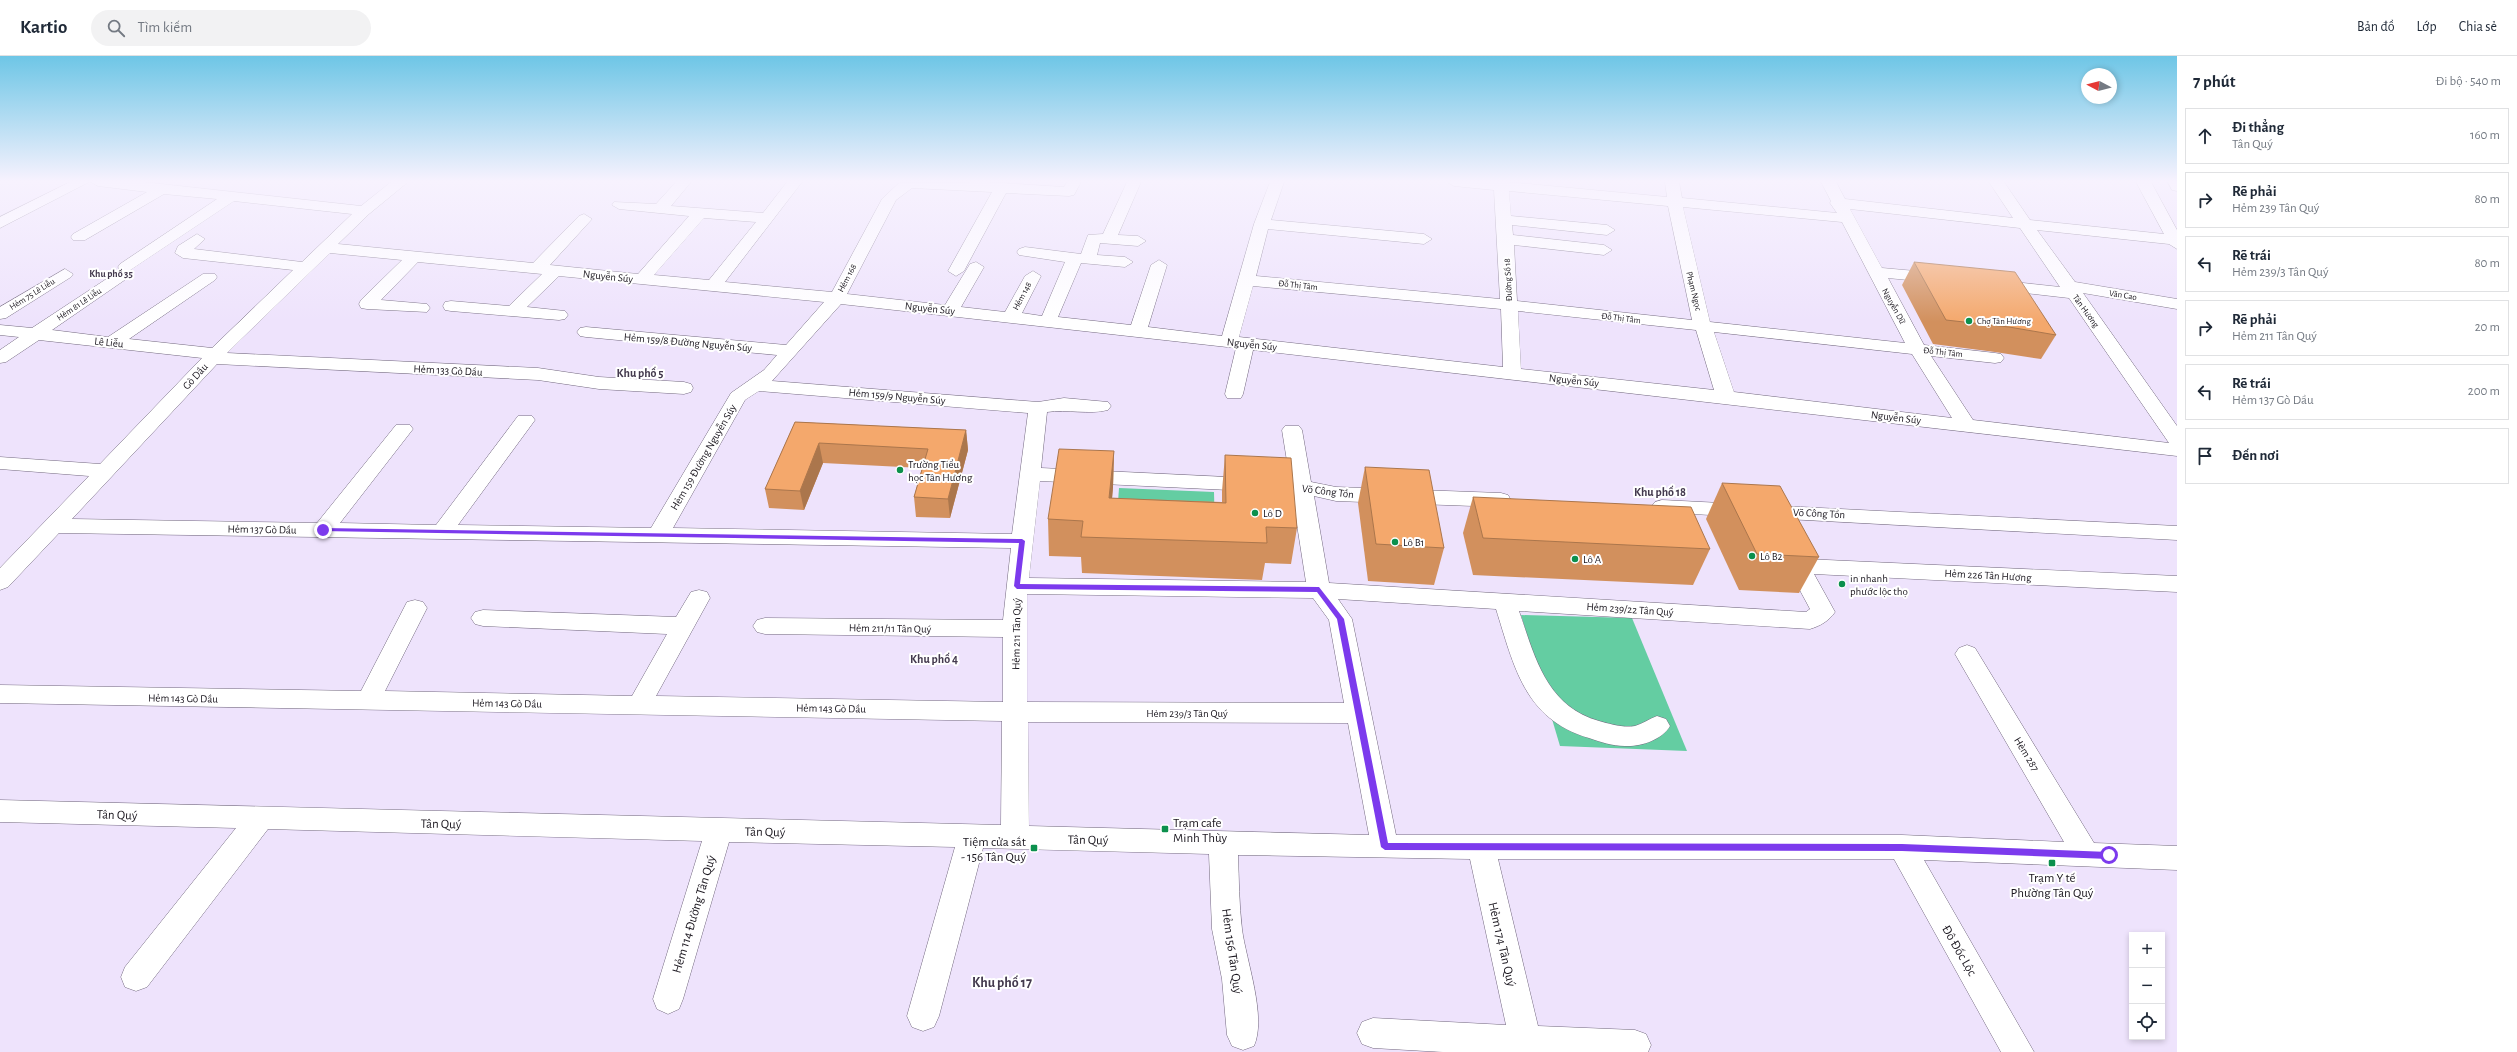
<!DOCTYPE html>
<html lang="vi">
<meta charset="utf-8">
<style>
body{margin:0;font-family:"Alegreya Sans",sans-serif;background:#f2f2f3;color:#1f2937}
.controls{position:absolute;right:12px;bottom:12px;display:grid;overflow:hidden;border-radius:0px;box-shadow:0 2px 6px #0003}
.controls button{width:36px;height:36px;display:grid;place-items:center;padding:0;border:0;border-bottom:1px solid #e0e1e3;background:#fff;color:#1f2937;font:20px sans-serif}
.compass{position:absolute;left:2081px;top:12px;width:36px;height:36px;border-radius:50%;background:#fff;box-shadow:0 2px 6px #0003;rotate:277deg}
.stop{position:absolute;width:12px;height:12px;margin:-9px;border:3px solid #7c3aed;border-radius:50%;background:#fff}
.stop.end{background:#7c3aed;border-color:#fff;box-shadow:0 1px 4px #0008}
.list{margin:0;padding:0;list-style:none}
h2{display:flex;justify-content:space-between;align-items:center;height:52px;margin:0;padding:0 16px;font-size:17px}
h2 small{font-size:13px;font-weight:400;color:#747a83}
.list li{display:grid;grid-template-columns:26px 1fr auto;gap:12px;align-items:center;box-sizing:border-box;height:56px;margin:0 8px 8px;padding:0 8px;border:1px solid #e0e1e3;border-radius:0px}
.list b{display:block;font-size:15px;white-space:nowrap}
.list p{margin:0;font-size:13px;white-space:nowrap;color:#747a83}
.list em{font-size:13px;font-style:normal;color:#747a83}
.icon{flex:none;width:22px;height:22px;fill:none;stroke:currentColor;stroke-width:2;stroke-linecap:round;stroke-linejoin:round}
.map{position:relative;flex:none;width:2177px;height:996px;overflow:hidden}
header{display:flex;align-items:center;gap:24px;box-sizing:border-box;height:56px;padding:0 20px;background:#fff;border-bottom:1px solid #e0e1e3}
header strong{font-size:19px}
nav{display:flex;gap:22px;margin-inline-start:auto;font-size:14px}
.search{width:280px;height:36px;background:#f2f2f3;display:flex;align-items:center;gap:10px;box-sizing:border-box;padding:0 14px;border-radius:22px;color:#747a83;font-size:15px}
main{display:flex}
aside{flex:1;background:#fff}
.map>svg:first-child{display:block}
.green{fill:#64cda2}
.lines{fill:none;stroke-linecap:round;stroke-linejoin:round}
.minor-casing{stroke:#73697f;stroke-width:1}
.minor{fill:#fff;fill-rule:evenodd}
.wall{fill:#d2905d}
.shaded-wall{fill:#ab764c}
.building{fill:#f4a86c;stroke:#ab764c}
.route{fill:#7c3aed}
.poi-dot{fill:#0c904d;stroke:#fff;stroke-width:1.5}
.labels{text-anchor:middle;stroke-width:4;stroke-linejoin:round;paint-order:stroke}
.far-street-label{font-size:9px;fill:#1b171f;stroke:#fff}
.far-poi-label{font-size:9px;fill:#1b171f;stroke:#fff;text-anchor:start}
.far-neighbourhood-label{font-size:10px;font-weight:bold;fill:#443a4e;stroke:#fff}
.street-label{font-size:11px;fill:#1b171f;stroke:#fff}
.poi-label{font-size:11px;fill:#1b171f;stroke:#fff;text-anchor:start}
.neighbourhood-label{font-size:12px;font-weight:bold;fill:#443a4e;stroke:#fff}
.near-street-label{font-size:13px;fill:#1b171f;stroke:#fff}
.near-poi-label{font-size:13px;fill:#1b171f;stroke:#fff;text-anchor:start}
.near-neighbourhood-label{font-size:14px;font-weight:bold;fill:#443a4e;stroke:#fff}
</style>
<header>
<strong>Kartio</strong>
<div class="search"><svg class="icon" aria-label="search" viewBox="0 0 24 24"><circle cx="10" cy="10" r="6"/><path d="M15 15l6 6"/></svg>Tìm kiếm</div>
<nav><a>Bản đồ</a><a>Lớp</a><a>Chia sẻ</a></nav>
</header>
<main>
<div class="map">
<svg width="2177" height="996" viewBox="0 0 2177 996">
<rect width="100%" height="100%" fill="#eee3fc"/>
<!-- green -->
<g class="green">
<path d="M 1119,432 L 1214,436 L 1215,479 L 1116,475 Z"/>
<path d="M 1521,559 L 1632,562 L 1687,695 L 1560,690 Z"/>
</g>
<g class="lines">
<defs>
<g id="minor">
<path d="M 70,126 L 89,126 L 0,172 L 0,161 Z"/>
<path d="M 91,126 L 143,126 L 361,150 L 391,126 L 408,126 L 369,158 L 338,188 L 533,207 L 579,160 L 584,158 L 592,163 L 550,209 L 638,218 L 689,160 L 619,153 L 612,149 L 614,146 L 656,148 L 676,126 L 691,126 L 671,150 L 763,157 L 787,126 L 802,126 L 725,226 L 832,236 L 882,143 L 899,127 L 986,126 L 1064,131 L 1067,126 L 1081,126 L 1074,139 L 1069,140 L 1006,137 L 964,215 L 956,220 L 948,215 L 992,136 L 912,132 L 896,144 L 847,238 L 945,249 L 970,208 L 976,206 L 984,211 L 961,251 L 1005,256 L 1025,220 L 1033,215 L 1041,220 L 1022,257 L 1042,260 L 1065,206 L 1019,199 L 1017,196 L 1019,193 L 1025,191 L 1081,198 L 1088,179 L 1103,178 L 1127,126 L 1141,126 L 1118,179 L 1138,180 L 1146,185 L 1138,190 L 1100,187 L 1097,199 L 1125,201 L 1133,206 L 1125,211 L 1081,207 L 1058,261 L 1131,269 L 1151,209 L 1159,204 L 1167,209 L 1148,271 L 1222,280 L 1254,168 L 1270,126 L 1284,126 L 1271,164 L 1424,178 L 1432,183 L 1424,188 L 1268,173 L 1256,220 L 1500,243 L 1494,134 L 1454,130 L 1447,126 L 1507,126 L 1667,141 L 1665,126 L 1679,126 L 1682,142 L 1837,157 L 1830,147 L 1831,145 L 1821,126 L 1836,126 L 1845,143 L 2013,162 L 1989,126 L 2004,126 L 2030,164 L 2164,178 L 2136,126 L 2151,126 L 2177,174 L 2177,193 L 2169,188 L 2037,174 L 2075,226 L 2177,243 L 2177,253 L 2083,237 L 2177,370 L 2177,400 L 1253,294 L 1243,338 L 1241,342 L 1227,342 L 1225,338 L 1236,292 L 841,248 L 772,325 L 1038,346 L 1064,342 L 1108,346 L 1111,350 L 1108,354 C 1089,359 1067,353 1047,356 L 1041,412 L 1290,424 L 1282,374 L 1285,370 L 1299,370 L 1302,374 L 1311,426 L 1336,431 L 1501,437 L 1508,439 L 1511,444 L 1508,449 L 1501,451 L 1336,445 L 1314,440 L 1329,527 L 1806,556 L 1810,553 L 1781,499 L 1784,494 L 1792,492 L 1800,494 L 1805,503 L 2177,520 L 2177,536 L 1814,518 L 1835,556 C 1829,565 1820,570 1810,573 L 1519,555 C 1535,601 1546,650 1599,665 C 1610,668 1623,672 1635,670 C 1642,668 1649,663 1657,660 L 1666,663 L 1670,670 C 1662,684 1640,691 1625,690 C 1612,690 1601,686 1589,682 C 1524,663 1514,610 1496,553 L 1338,543 L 1352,563 L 1396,779 L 1902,779 L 2064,786 L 1955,598 L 1959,592 L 1967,589 L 1975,592 L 2094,787 L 2177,790 L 2177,814 L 1924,804 L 2034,996 L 2001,996 L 1894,803 L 1498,803 L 1538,970 L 1635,974 L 1646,978 L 1651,989 L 1648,996 L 1443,996 L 1373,992 L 1362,988 L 1357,977 L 1362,966 L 1373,962 L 1506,969 L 1470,803 L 1238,799 C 1239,823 1239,848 1242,873 C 1246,904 1267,961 1254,990 L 1243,994 L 1232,990 L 1227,979 L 1222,923 L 1212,873 L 1209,798 L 983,792 L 939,960 L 934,971 L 923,975 L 912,971 L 907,960 L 955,791 L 729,786 L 683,943 L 679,953 L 668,958 L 657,953 L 653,943 L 702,785 L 268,773 L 147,931 L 136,935 L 125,931 L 121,921 L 125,911 L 236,772 L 0,766 L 0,744 L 1001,769 L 1002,665 L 0,647 L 0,629 L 361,635 L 407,546 L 415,544 L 423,546 L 427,552 L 385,635 L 632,640 L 667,578 L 483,570 L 475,568 L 471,562 L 475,556 L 483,554 L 676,561 L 691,536 L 699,534 L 707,536 L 710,542 L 656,640 L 1003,646 L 1003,581 L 765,578 L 757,576 L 753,570 L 757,564 L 765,562 L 1003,564 L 1011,492 L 59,477 L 8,531 L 0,534 L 0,512 L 89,420 L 0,413 L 0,401 L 100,408 L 202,302 L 39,284 L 6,306 L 0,307 L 0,294 L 19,281 L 0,279 L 0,269 L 32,272 L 120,214 L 118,211 L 120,208 L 217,143 L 164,138 L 85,184 L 73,184 L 71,181 L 73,178 L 147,136 L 98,130 ZM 1509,135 L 1668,150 L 1692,264 L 1517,245 L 1514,189 L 1604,199 L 1612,194 L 1604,189 L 1513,179 L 1512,169 L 1607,179 L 1615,174 L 1607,169 L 1511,160 ZM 234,145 L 352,158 L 302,206 L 194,193 L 205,183 L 197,178 L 178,190 L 175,197 L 183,202 L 293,214 L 212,292 L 129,283 L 215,224 L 217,221 L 215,218 L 203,218 L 108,281 L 52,274 L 129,221 L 131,218 L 129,215 ZM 1683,151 L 1842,166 L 1905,287 L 1710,266 ZM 1850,153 L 2020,172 L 2060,231 L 1996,224 L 1990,225 L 1988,229 L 1990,233 L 2069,242 L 2169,387 L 1973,364 L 1931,300 L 1995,307 L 2001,306 L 2004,302 L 2001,298 L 1995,297 L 1924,289 L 1888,222 L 1938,227 L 1946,222 L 1938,217 L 1882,212 ZM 704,162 L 756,166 L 709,224 L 654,219 ZM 330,197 L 402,204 L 361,244 L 359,248 L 361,252 L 367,253 L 427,256 L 430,252 L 427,248 L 381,244 L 418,206 L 542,218 L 509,250 L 451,245 L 445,246 L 443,250 L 445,254 L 451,255 L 559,264 L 565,263 L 568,259 L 565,255 L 527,251 L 559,220 L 824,246 L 786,289 L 586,271 L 580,272 L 577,276 L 580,280 L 586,281 L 777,299 L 764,314 L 731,337 L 651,472 L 458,469 L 535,364 L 532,360 L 518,360 L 436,469 L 340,467 L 413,373 L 410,369 L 396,369 L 317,467 L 72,463 L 217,308 L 538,324 L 599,333 L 684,338 L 691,336 L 693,332 L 691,328 L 684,326 L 599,321 L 538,312 L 227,297 ZM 1253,230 L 1501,253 L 1503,311 L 1239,281 ZM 1518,255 L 1696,274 L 1714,334 L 1521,313 ZM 1714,276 L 1912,298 L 1952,362 L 1734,336 ZM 759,335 L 1028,357 L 1012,478 L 673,472 L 745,344 ZM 1040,425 L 1292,437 L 1306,526 L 1029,522 ZM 1027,538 L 1313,542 L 1329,564 L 1344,647 L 1027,646 ZM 1028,666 L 1348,667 L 1369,779 L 1029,770 Z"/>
<path d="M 2168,126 L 2177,126 L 2177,135 L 2172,134 Z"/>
<path d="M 65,213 L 73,218 L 71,221 L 6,262 L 0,263 L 0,251 Z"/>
<path d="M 1662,444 L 2177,470 L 2177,484 L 1655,456 L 1651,451 L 1655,446 Z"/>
</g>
</defs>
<!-- minor casing -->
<use href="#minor" class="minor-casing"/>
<!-- minor -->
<use href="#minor" class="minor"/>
</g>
<!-- wall -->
<g class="wall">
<path d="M 1914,206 L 2056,279 L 2041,303 L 1995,296 L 1933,288 L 1902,229 Z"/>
<path d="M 795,366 L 966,374 L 968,394 L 950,462 L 916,461 L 914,441 L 922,412 L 823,407 L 804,454 L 769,452 L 765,433 Z"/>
<path d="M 1114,395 L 1113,431 L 1112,442 L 1222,446 L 1222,435 L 1225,399 L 1297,472 L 1291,508 L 1265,507 L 1262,524 L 1082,517 L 1081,501 L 1049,500 L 1048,463 Z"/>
<path d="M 1365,411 L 1444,492 L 1434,529 L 1368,525 L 1358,447 Z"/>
<path d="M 1722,427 L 1819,501 L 1799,537 L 1739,534 L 1706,463 Z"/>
<path d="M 1473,441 L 1710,493 L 1693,529 L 1473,519 L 1463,477 Z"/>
</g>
<!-- shaded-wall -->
<g class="shaded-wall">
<path d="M 966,374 L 968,394 L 950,462 L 948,443 Z"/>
<path d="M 819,387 L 823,407 L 804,454 L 800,435 Z"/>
<path d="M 1114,395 L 1113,431 L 1109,478 L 1109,442 Z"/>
</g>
<!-- building -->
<g class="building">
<path d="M 1914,206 L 2015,216 L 2056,279 L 2009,271 L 1946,264 Z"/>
<path d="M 795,366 L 966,374 L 948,443 L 914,441 L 928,393 L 819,387 L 800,435 L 765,433 Z"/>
<path d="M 1059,393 L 1114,395 L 1109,442 L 1226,447 L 1225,399 L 1291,402 L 1297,472 L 1266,471 L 1267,487 L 1081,481 L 1083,465 L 1048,463 Z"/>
<path d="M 1365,411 L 1429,414 L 1444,492 L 1376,488 Z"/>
<path d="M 1722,427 L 1780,430 L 1819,501 L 1757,498 Z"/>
<path d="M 1473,441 L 1691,451 L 1710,493 L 1483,482 Z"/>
</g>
<!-- sky -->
<linearGradient id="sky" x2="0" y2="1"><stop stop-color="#6ec6e6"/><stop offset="0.47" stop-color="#f7f2fe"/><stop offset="1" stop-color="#f7f2fe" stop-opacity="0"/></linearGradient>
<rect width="2177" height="266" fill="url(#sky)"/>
<!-- route -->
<path class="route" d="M 323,472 L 1022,483 L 1025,485 L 1020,528 L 1319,531 L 1344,563 L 1388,787 L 1902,788 L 2109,796 L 2113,799 L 2109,803 L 1902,795 L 1385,794 L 1381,791 L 1337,563 L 1317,536 L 1017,533 L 1014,530 L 1019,487 L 321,475 Z"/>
<!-- markers -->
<g class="poi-dot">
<circle cx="1969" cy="265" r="4"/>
<circle cx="900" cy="414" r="4"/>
<circle cx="1255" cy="457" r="4"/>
<circle cx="1395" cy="486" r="4"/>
<circle cx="1752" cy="500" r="4"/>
<circle cx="1575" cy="503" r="4"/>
<circle cx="1842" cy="528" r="4"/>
<rect x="1161" y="769" width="8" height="8" rx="2"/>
<rect x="1030" y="788" width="8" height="8" rx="2"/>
<rect x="2048" y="803" width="8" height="8" rx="2"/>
</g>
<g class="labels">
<!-- far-street labels -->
<g class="far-street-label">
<text transform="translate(847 222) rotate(-62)" y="3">Hẻm 168</text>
<text transform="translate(1508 224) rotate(-93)" y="3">Đường Số 18</text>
<text transform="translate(1298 229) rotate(6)" y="3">Đỗ Thị Tâm</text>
<text transform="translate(1694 235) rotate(76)" y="3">Phạm Ngọc</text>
<text transform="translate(32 238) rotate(-32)" y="3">Hẻm 75 Lê Liễu</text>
<text transform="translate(2123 239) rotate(9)" y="3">Văn Cao</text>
<text transform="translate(1022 240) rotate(-62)" y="3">Hẻm 148</text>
<text transform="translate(79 248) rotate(-34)" y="3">Hẻm 81 Lê Liễu</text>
<text transform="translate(1894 250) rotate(61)" y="3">Nguyễn Dữ</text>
<text transform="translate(2086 255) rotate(54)" y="3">Tân Hương</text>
<text transform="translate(1621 262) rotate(7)" y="3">Đỗ Thị Tâm</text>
<text transform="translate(1943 296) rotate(6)" y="3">Đỗ Thị Tâm</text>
</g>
<!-- far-poi labels -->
<g class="far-poi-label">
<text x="1977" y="268">Chợ Tân Hương</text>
</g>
<!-- far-neighbourhood labels -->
<g class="far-neighbourhood-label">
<text x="111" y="221">Khu phố 35</text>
</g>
<!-- street labels -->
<g class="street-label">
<text transform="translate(608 220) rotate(6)" y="4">Nguyễn Súy</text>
<text transform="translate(930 252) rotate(6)" y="4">Nguyễn Súy</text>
<text transform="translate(109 286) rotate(6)" y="4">Lê Liễu</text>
<text transform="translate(688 286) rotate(5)" y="4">Hẻm 159/8 Đường Nguyễn Súy</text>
<text transform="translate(1252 288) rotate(6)" y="4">Nguyễn Súy</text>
<text transform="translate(448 314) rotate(3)" y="4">Hẻm 133 Gò Dầu</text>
<text transform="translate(195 320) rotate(-47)" y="4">Gò Dầu</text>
<text transform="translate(1574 324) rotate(6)" y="4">Nguyễn Súy</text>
<text transform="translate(897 340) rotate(5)" y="4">Hẻm 159/9 Nguyễn Súy</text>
<text transform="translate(1896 361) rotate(7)" y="4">Nguyễn Súy</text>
<text transform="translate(703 401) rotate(-60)" y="4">Hẻm 159 Đường Nguyễn Súy</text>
<text transform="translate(1328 435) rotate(7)" y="4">Võ Công Tồn</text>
<text transform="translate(1819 457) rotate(3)" y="4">Võ Công Tồn</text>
<text transform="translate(262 473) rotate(1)" y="4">Hẻm 137 Gò Dầu</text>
<text transform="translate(1988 519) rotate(3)" y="4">Hẻm 226 Tân Hương</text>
<text transform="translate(1630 553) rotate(4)" y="4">Hẻm 239/22 Tân Quý</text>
<text transform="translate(890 572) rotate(1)" y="4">Hẻm 211/11 Tân Quý</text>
<text transform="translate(1016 578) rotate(-89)" y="4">Hẻm 211 Tân Quý</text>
<text transform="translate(183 642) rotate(1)" y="4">Hẻm 143 Gò Dầu</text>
<text transform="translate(507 647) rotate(1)" y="4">Hẻm 143 Gò Dầu</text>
<text transform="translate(831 652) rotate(1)" y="4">Hẻm 143 Gò Dầu</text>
<text x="1187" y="661">Hẻm 239/3 Tân Quý</text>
<text transform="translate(2027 698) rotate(59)" y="4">Hèm 287</text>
</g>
<!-- poi labels -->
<g class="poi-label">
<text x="908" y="412">Trường Tiểu<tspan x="908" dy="13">học Tân Hương</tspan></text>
<text x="1263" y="461">Lô D</text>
<text x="1403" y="490">Lô B1</text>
<text x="1760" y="504">Lô B2</text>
<text x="1583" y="507">Lô A</text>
<text x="1850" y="526">in nhanh<tspan x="1850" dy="13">phước lộc thọ</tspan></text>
</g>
<!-- neighbourhood labels -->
<g class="neighbourhood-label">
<text x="640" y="321">Khu phố 5</text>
<text x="1660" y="440">Khu phố 18</text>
<text x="934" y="607">Khu phố 4</text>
</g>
<!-- near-street labels -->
<g class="near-street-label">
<text transform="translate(117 758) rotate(2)" y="5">Tân Quý</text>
<text transform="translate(441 767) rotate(1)" y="5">Tân Quý</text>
<text transform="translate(765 775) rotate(1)" y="5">Tân Quý</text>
<text transform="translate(1088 783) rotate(1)" y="5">Tân Quý</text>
<text transform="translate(693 858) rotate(-73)" y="5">Hẻm 114 Đường Tân Quý</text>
<text transform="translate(1503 888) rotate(77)" y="5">Hẻm 174 Tân Quý</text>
<text transform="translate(1960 894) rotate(60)" y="5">Đô Đốc Lộc</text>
<text transform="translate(1233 895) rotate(82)" y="5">Hẻm 156 Tân Quý</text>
</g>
<!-- near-poi labels -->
<g class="near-poi-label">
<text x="1173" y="771">Trạm cafe<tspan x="1173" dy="15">Minh Thùy</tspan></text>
<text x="1026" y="790" text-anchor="end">Tiệm cửa sắt<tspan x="1026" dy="15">- 156 Tân Quý</tspan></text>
<text x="2052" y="826" text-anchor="middle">Trạm Y tế<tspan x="2052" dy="15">Phường Tân Quý</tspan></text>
</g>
<!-- near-neighbourhood labels -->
<g class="near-neighbourhood-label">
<text x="1002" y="931">Khu phố 17</text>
</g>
</g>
</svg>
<div class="controls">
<button>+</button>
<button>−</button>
<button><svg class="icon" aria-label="locate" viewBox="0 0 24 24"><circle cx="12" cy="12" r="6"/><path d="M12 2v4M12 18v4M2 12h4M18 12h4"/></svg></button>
</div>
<svg class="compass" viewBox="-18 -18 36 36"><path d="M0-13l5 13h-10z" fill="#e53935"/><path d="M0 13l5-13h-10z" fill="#747a83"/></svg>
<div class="stop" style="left:2109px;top:799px"></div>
<div class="stop end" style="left:323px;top:474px"></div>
</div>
<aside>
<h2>7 phút<small>Đi bộ · 540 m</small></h2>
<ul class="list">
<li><svg class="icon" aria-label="ahead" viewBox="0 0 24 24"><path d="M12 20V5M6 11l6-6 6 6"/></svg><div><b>Đi thẳng</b><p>Tân Quý</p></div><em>160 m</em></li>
<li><svg class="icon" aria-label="right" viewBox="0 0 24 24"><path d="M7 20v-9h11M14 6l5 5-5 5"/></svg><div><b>Rẽ phải</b><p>Hẻm 239 Tân Quý</p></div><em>80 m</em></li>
<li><svg class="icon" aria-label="left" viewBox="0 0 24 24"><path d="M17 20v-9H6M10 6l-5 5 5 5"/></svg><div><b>Rẽ trái</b><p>Hẻm 239/3 Tân Quý</p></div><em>80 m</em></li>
<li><svg class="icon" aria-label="right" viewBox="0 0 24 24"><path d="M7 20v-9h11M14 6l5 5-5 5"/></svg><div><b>Rẽ phải</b><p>Hẻm 211 Tân Quý</p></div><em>20 m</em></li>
<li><svg class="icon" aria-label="left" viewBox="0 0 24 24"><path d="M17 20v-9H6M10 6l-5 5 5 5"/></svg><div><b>Rẽ trái</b><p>Hẻm 137 Gò Dầu</p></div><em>200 m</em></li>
<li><svg class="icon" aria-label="arrive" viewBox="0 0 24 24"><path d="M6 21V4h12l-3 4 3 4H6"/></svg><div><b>Đến nơi</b></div></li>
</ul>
</aside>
</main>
